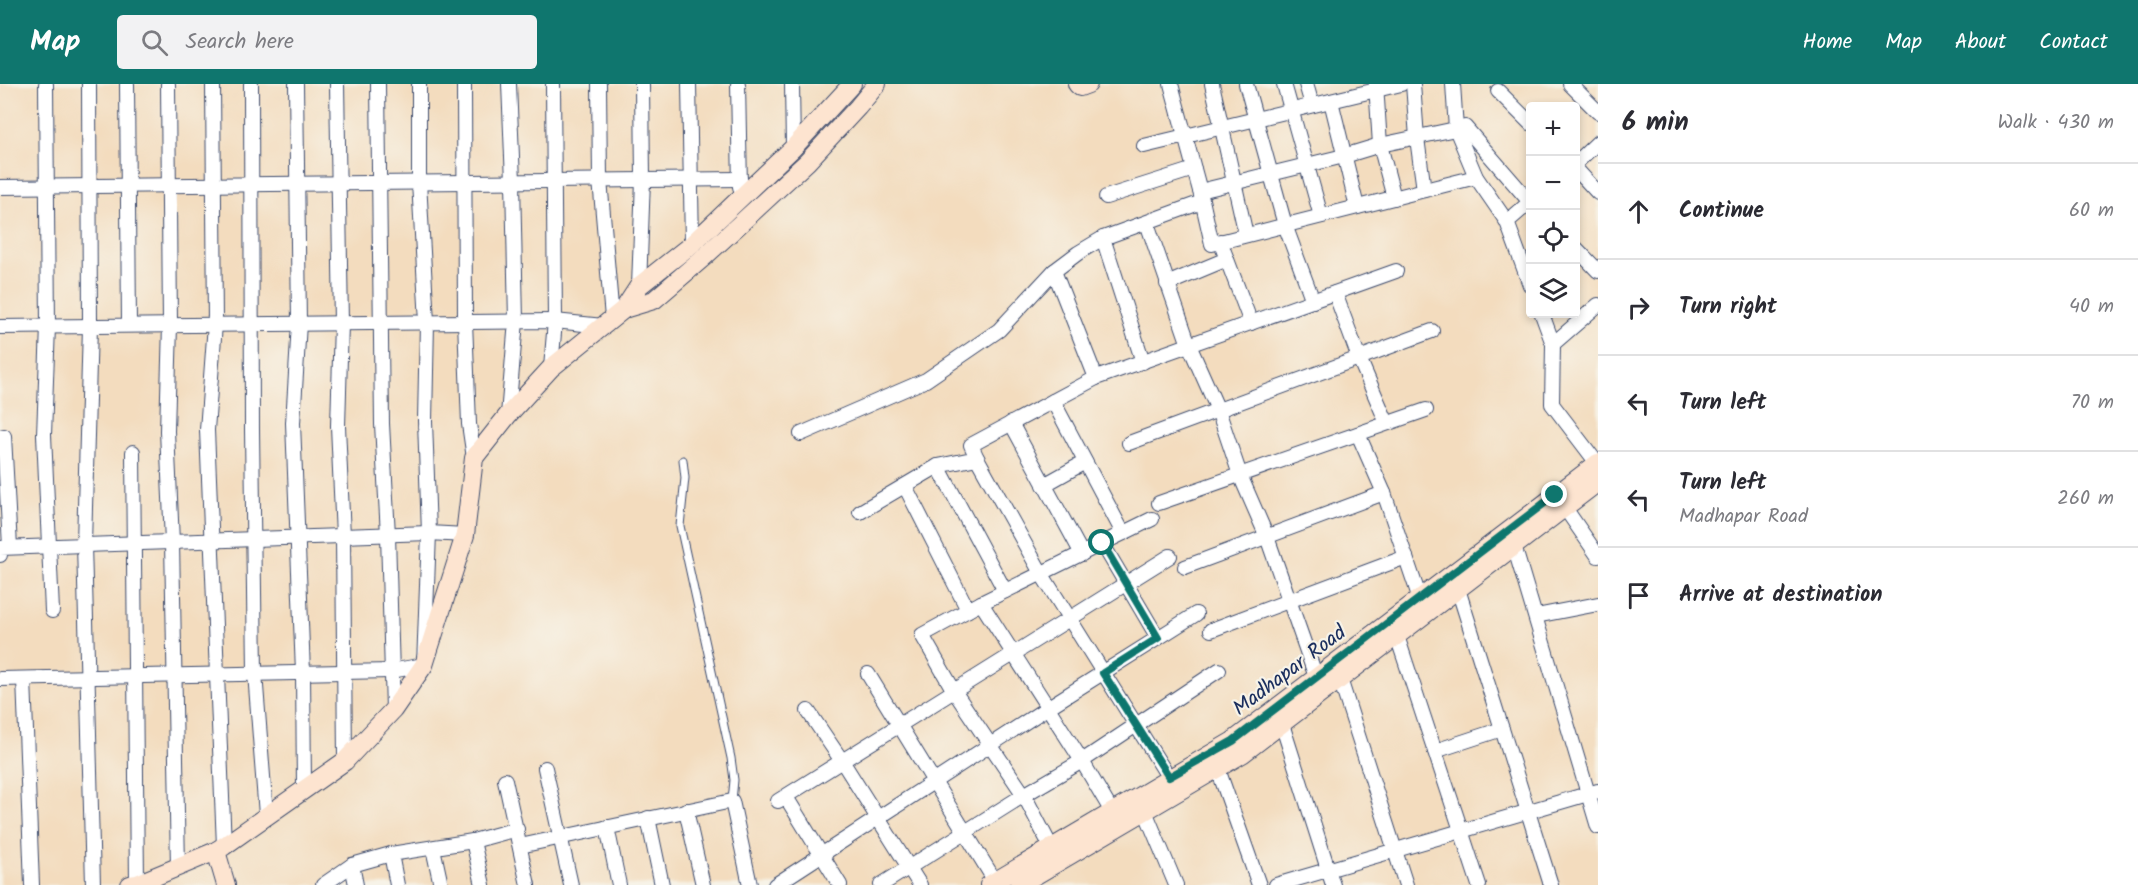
<!DOCTYPE html>
<meta charset="utf-8">
<style>
body{margin:0;font-family:Kalam,sans-serif;background:#f2f2f3;color:#2b2b33}
.controls{position:absolute;right:18px;top:18px;display:grid;overflow:hidden;border-radius:6px;box-shadow:0 3px 9px #0003}
.controls button{width:54px;height:54px;display:grid;place-items:center;padding:0;border:0;border-bottom:2px solid #e1e1e2;background:#fff;color:#2b2b33;font:30px sans-serif}
.stop{position:absolute;width:18px;height:18px;margin:-14px;border:4px solid #0f766e;border-radius:50%;background:#fff}
.stop.end{background:#0f766e;border-color:#fff;box-shadow:0 2px 6px #0008}
.list{margin:0;padding:0;list-style:none}
h2{display:flex;justify-content:space-between;align-items:center;height:78px;margin:0;padding:0 24px;font-size:26px}
h2 small{font-size:20px;font-weight:400;color:#7c7c81}
.list li{display:grid;grid-template-columns:39px 1fr auto;gap:18px;align-items:center;box-sizing:border-box;height:96px;padding:0 24px;border-top:2px solid #e1e1e2}
.list b{display:block;font-size:22px;white-space:nowrap}
.list p{margin:0;font-size:20px;white-space:nowrap;color:#7c7c81}
.list em{font-size:20px;font-style:normal;color:#7c7c81}
.icon{flex:none;width:33px;height:33px;fill:none;stroke:currentColor;stroke-width:2;stroke-linecap:round;stroke-linejoin:round}
.map{position:relative;flex:none;width:1598px;height:801px;overflow:hidden}
header{display:flex;align-items:center;gap:36px;box-sizing:border-box;height:84px;padding:0 30px;background:#0f766e;color:#fff}
header strong{font-size:28px}
nav{display:flex;gap:33px;margin-inline-start:auto;font-size:21px}
.search{width:420px;height:54px;background:#f2f2f3;display:flex;align-items:center;gap:15px;box-sizing:border-box;padding:0 21px;border-radius:6px;color:#7c7c81;font-size:22px}
main{display:flex}
aside{flex:1;background:#fff}
.map>svg:first-child{display:block}
.lines{fill:none;stroke-linecap:round;stroke-linejoin:round}
.lane-casing{stroke:#3b496c;stroke-width:9}
.street-casing{stroke:#3b496c;stroke-width:16}
.secondary-casing{stroke:#3b496c;stroke-width:20}
.lane{stroke:#fff;stroke-width:7}
.street{stroke:#fff;stroke-width:14}
.secondary{stroke:#fde4d0;stroke-width:18}
.route{stroke:#0f766e;stroke-width:8}
.labels{text-anchor:middle;stroke-width:4.5;stroke-linejoin:round;paint-order:stroke}
.street-label{font-size:21px;fill:#1b2f5e;stroke:#f7f3e8}
</style>
<header>
<strong>Map</strong>
<div class="search"><svg class="icon" aria-label="search" viewBox="0 0 24 24"><circle cx="10" cy="10" r="6"/><path d="M15 15l6 6"/></svg>Search here</div>
<nav><a>Home</a><a>Map</a><a>About</a><a>Contact</a></nav>
</header>
<main>
<div class="map">
<svg width="1598" height="801" viewBox="0 0 1598 801">
<rect width="100%" height="100%" fill="#f7f3e8"/>
<filter id="ink" filterUnits="userSpaceOnUse"><feTurbulence type="fractalNoise" baseFrequency=".0167" numOctaves="2"/><feDisplacementMap in="SourceGraphic" scale="12" xChannelSelector="R" yChannelSelector="G"/><feConvolveMatrix kernelMatrix="1 2 1 2 8 2 1 2 1" color-interpolation-filters="sRGB"/></filter>
<filter id="wash" filterUnits="userSpaceOnUse"><feTurbulence type="fractalNoise" baseFrequency=".008" numOctaves="4" result="noise"/><feDisplacementMap in="SourceGraphic" scale="24" xChannelSelector="R" yChannelSelector="G"/><feGaussianBlur stdDeviation="1.35" result="paint"/><feColorMatrix in="noise" values="0 0 0 0 0 0 0 0 0 0 0 0 0 0 0 0 0 1.4 0 .05"/><feComposite in="paint" operator="in"/></filter>
<g filter="url(#wash)">
<rect width="100%" height="100%" fill="#f3dcbe"/>
</g>
<g filter="url(#ink)">
<g class="lines">
<defs>
<path id="lane" d="M 683,376 L 685,394 L 680,442 L 731,674 L 734,696 L 732,717"/>
<g id="street">
<path d="M 46,0 L 48,242 L 44,351 L 52,527"/>
<path d="M 89,0 L 90,242 L 84,460 L 93,801"/>
<path d="M 127,0 L 129,241"/>
<path d="M 168,0 L 170,241 L 167,347 L 172,458 L 178,784"/>
<path d="M 213,0 L 215,240 L 207,346 L 224,762"/>
<path d="M 251,0 L 252,345 L 255,589 L 266,731"/>
<path d="M 296,0 L 299,239 L 293,339 L 303,588 L 304,704"/>
<path d="M 337,0 L 341,239 L 338,342 L 343,452 L 345,677"/>
<path d="M 378,0 L 382,340 L 388,451 L 393,626"/>
<path d="M 464,0 L 465,237 L 469,340 L 474,374"/>
<path d="M 599,0 L 600,96 L 612,234"/>
<path d="M 689,0 L 692,160"/>
<path d="M 738,0 L 740,103"/>
<path d="M 792,0 L 793,64"/>
<path d="M 1171,0 L 1200,107 L 1212,160 L 1476,93"/>
<path d="M 1212,0 L 1246,151"/>
<path d="M 1246,0 L 1285,141 L 1313,217"/>
<path d="M 1284,0 L 1321,132"/>
<path d="M 1306,0 L 1312,21"/>
<path d="M 1376,0 L 1380,61 L 1394,114"/>
<path d="M 1413,0 L 1417,54 L 1424,106"/>
<path d="M 1453,0 L 1456,45 L 1476,93 L 1507,138 L 1530,201"/>
<path d="M 1570,0 L 1598,28"/>
<path d="M 1498,7 L 1530,39"/>
<path d="M 1331,17 L 1357,123"/>
<path d="M 1144,62 L 1401,0"/>
<path d="M 1576,79 L 1598,58"/>
<path d="M 1576,85 L 1598,109"/>
<path d="M 0,103 L 740,95"/>
<path d="M 1200,107 L 1344,72 L 1380,61 L 1465,43 L 1530,118"/>
<path d="M 1106,113 L 1194,85"/>
<path d="M 1507,138 L 1530,118"/>
<path d="M 1147,139 L 1189,261 L 1218,326 L 1240,391 L 1267,453 L 1316,593"/>
<path d="M 1103,154 L 1143,278"/>
<path d="M 1220,157 L 1251,239"/>
<path d="M 1576,164 L 1598,187"/>
<path d="M 1054,187 L 1096,294"/>
<path d="M 1167,200 L 1227,175"/>
<path d="M 639,202 L 643,96 L 642,0"/>
<path d="M 1335,209 L 1359,274 L 1387,339"/>
<path d="M 1542,230 L 1553,260 L 1552,320 L 1597,379"/>
<path d="M 0,243 L 555,237 L 603,242"/>
<path d="M 1553,260 L 1598,221"/>
<path d="M 551,284 L 555,237 L 553,0"/>
<path d="M 1053,317 L 1123,449"/>
<path d="M 508,331 L 516,237 L 513,97 L 509,0"/>
<path d="M 1011,339 L 1082,470"/>
<path d="M 801,350 L 926,296 L 999,246 L 1054,187 L 1078,169 L 1103,154 L 1202,118"/>
<path d="M 1358,350 L 1384,409 L 1420,515"/>
<path d="M 0,353 L 4,352 L 10,463"/>
<path d="M 1129,359 L 1432,247"/>
<path d="M 133,368 L 137,800"/>
<path d="M 977,374 L 1041,489 L 1169,694"/>
<path d="M 938,382 L 1005,507"/>
<path d="M 1044,401 L 1085,378"/>
<path d="M 905,402 L 968,526"/>
<path d="M 1159,419 L 1426,326"/>
<path d="M 1565,424 L 1598,472"/>
<path d="M 860,428 L 938,382 L 977,374 L 971,361 L 1096,294 L 1396,187"/>
<path d="M 1102,459 L 1158,554"/>
<path d="M 1514,462 L 1598,743"/>
<path d="M 0,471 L 0,464 L 429,449 L 465,451"/>
<path d="M 1185,483 L 1384,409"/>
<path d="M 1458,505 L 1551,801"/>
<path d="M 981,519 L 1082,677 L 1112,728"/>
<path d="M 1536,532 L 1598,520"/>
<path d="M 1211,546 L 1406,473"/>
<path d="M 1397,552 L 1479,801"/>
<path d="M 868,590 L 995,797"/>
<path d="M 0,595 L 391,587 L 424,581 L 429,449 L 425,337 L 427,238 L 419,98 L 419,0"/>
<path d="M 24,595 L 32,801"/>
<path d="M 1340,595 L 1406,801"/>
<path d="M 808,627 L 842,677 L 920,801"/>
<path d="M 1282,640 L 1333,801"/>
<path d="M 1435,667 L 1502,645"/>
<path d="M 545,684 L 571,801"/>
<path d="M 1218,685 L 1259,801"/>
<path d="M 505,696 L 528,801"/>
<path d="M 786,713 L 840,801"/>
<path d="M 778,717 L 1170,472"/>
<path d="M 686,726 L 703,801"/>
<path d="M 1145,727 L 1176,801"/>
<path d="M 648,734 L 662,801"/>
<path d="M 607,743 L 619,801"/>
<path d="M 473,757 L 483,801"/>
<path d="M 520,762 L 732,717 L 750,801"/>
<path d="M 1051,763 L 1024,711 L 954,607 L 922,551 L 981,519 L 1152,435"/>
<path d="M 433,764 L 441,801"/>
<path d="M 391,770 L 397,801"/>
<path d="M 352,781 L 356,801"/>
<path d="M 323,801 L 352,781 L 391,770 L 473,757 L 517,745"/>
<path d="M 775,801 L 1047,624 L 1196,530"/>
<path d="M 881,801 L 1024,711 L 1082,677 L 1219,586"/>
<path d="M 1276,801 L 1598,707"/>
</g>
<g id="secondary">
<path d="M 1077,0 L 1080,3 L 1088,0"/>
<path d="M 624,225 L 639,202 L 692,160 L 793,64 L 852,0"/>
<path d="M 216,767 L 226,801"/>
<path d="M 130,801 L 137,800 L 216,767 L 224,762 L 345,677 L 393,626 L 424,581 L 465,451 L 474,374 L 508,331 L 551,284 L 624,225 L 654,216 L 704,173 L 807,78 L 858,23 L 877,0"/>
<path d="M 989,801 L 1233,657 L 1598,379"/>
<path d="M 1019,801 L 1242,670 L 1598,398"/>
</g>
</defs>
<!-- lane casing -->
<use href="#lane" class="lane-casing"/>
<!-- street casing -->
<use href="#street" class="street-casing"/>
<!-- secondary casing -->
<use href="#secondary" class="secondary-casing"/>
<!-- lane -->
<use href="#lane" class="lane"/>
<!-- street -->
<use href="#street" class="street"/>
<!-- secondary -->
<use href="#secondary" class="secondary"/>
</g>
</g>
<g class="lines" filter="url(#ink)">
<!-- route -->
<path class="route" d="M 1102,459 L 1158,554 L 1103,589 L 1169,693 L 1233,657 L 1555,411"/>
</g>
<g class="labels">
<!-- street labels -->
<g class="street-label">
<text transform="translate(1289 586) rotate(-37)" y="7">Madhapar Road</text>
</g>
</g>
</svg>
<div class="controls">
<button>+</button>
<button>−</button>
<button><svg class="icon" aria-label="locate" viewBox="0 0 24 24"><circle cx="12" cy="12" r="6"/><path d="M12 2v4M12 18v4M2 12h4M18 12h4"/></svg></button>
<button><svg class="icon" aria-label="layers" viewBox="0 0 24 24"><path d="M12 4l9 5-9 5-9-5zM3 14l9 5 9-5"/></svg></button>
</div>
<div class="stop" style="left:1102px;top:459px"></div>
<div class="stop end" style="left:1555px;top:411px"></div>
</div>
<aside>
<h2>6 min<small>Walk · 430 m</small></h2>
<ul class="list">
<li><svg class="icon" aria-label="ahead" viewBox="0 0 24 24"><path d="M12 20V5M6 11l6-6 6 6"/></svg><div><b>Continue</b></div><em>60 m</em></li>
<li><svg class="icon" aria-label="right" viewBox="0 0 24 24"><path d="M7 20v-9h11M14 6l5 5-5 5"/></svg><div><b>Turn right</b></div><em>40 m</em></li>
<li><svg class="icon" aria-label="left" viewBox="0 0 24 24"><path d="M17 20v-9H6M10 6l-5 5 5 5"/></svg><div><b>Turn left</b></div><em>70 m</em></li>
<li><svg class="icon" aria-label="left" viewBox="0 0 24 24"><path d="M17 20v-9H6M10 6l-5 5 5 5"/></svg><div><b>Turn left</b><p>Madhapar Road</p></div><em>260 m</em></li>
<li><svg class="icon" aria-label="arrive" viewBox="0 0 24 24"><path d="M6 21V4h12l-3 4 3 4H6"/></svg><div><b>Arrive at destination</b></div></li>
</ul>
</aside>
</main>
